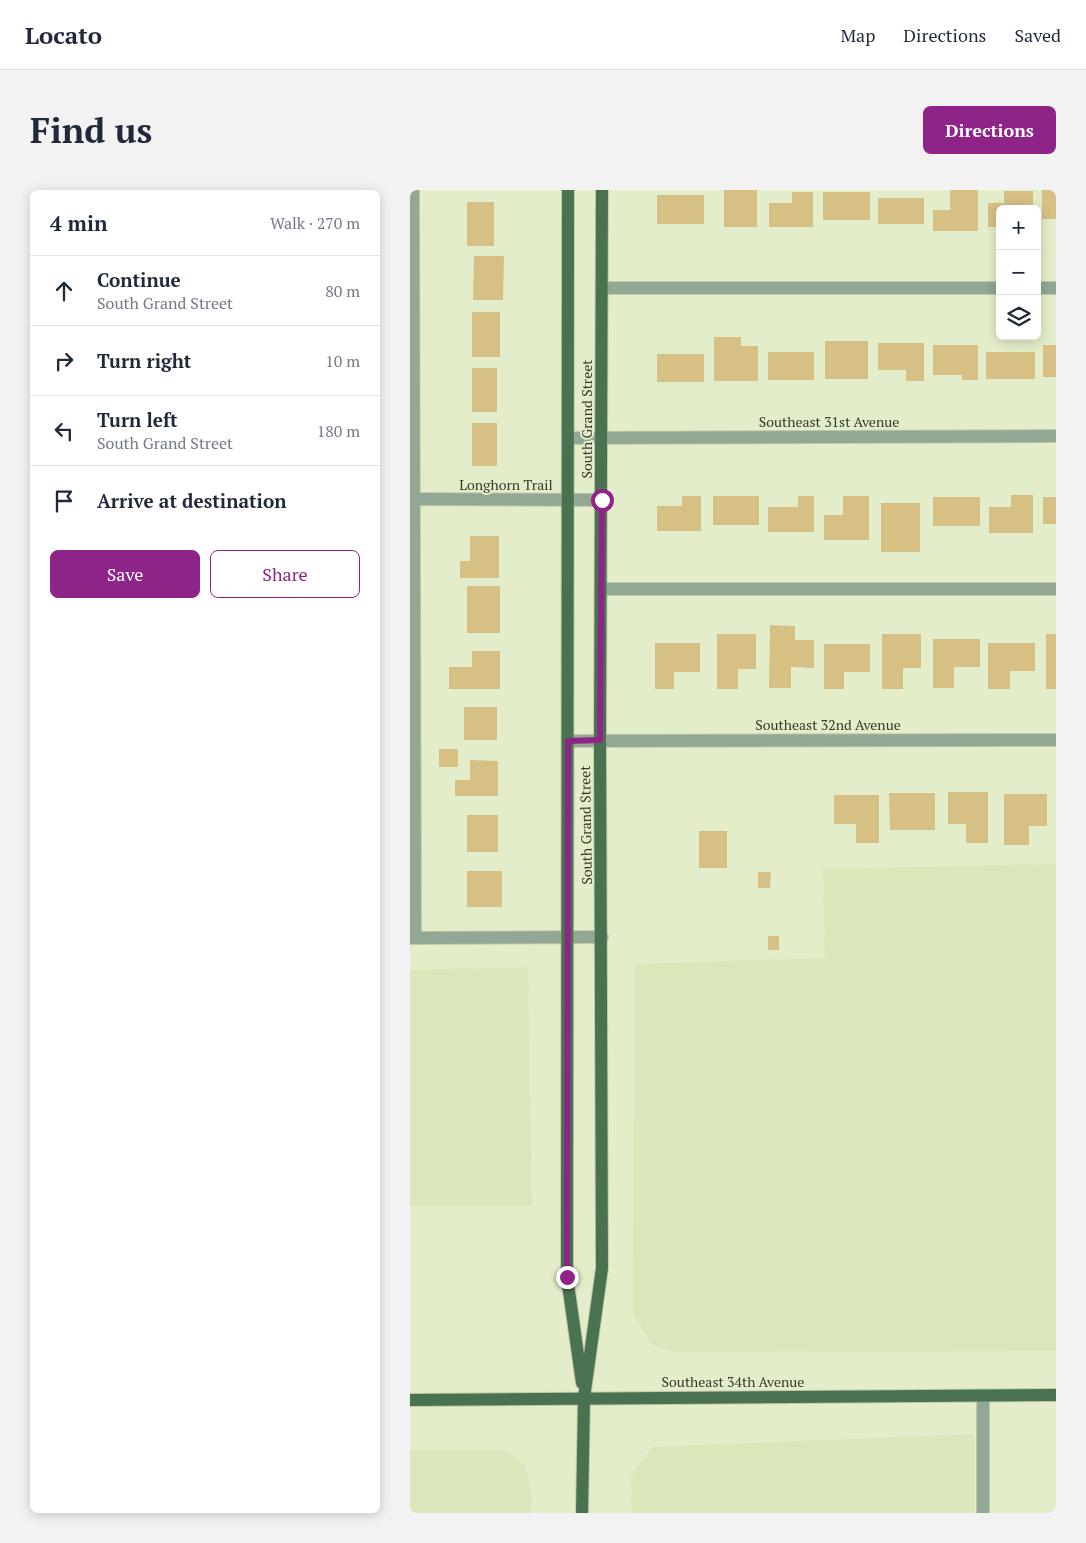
<!DOCTYPE html>
<meta charset="utf-8">
<style>
body{margin:0;font-family:"PT Serif",serif;background:#f2f2f3;color:#1f2937}
.controls{position:absolute;right:15px;top:15px;display:grid;overflow:hidden;border-radius:8px;box-shadow:0 2px 12px #0003}
.controls button{width:45px;height:45px;display:grid;place-items:center;padding:0;border:0;border-bottom:1px solid #e0e1e3;background:#fff;color:#1f2937;font:25px sans-serif}
.stop{position:absolute;width:15px;height:15px;margin:-11px;border:4px solid #8e2488;border-radius:50%;background:#fff}
.stop.end{background:#8e2488;border-color:#fff;box-shadow:0 1px 5px #0008}
.list{margin:0;padding:0;list-style:none}
h2{display:flex;justify-content:space-between;align-items:center;height:65px;margin:0;padding:0 20px;font-size:21px}
h2 small{font-size:16px;font-weight:400;color:#747a83}
.list li{display:grid;grid-template-columns:32px 1fr auto;gap:15px;align-items:center;box-sizing:border-box;height:70px;padding:0 20px;border-top:1px solid #e0e1e3}
.list b{display:block;font-size:19px;white-space:nowrap}
.list p{margin:0;font-size:16px;white-space:nowrap;color:#747a83}
.list em{font-size:16px;font-style:normal;color:#747a83}
.actions{display:flex;gap:10px;padding:15px 20px}
.actions a{flex:1;padding:11px 0;border:1px solid #8e2488;border-radius:8px;text-align:center;font-size:18px;color:#8e2488}
.actions .main{background:#8e2488;color:#fff}
.icon{flex:none;width:28px;height:28px;fill:none;stroke:currentColor;stroke-width:2;stroke-linecap:round;stroke-linejoin:round}
.map{position:relative;flex:none;width:646px;height:1323px;overflow:hidden;border-radius:8px}
header{display:flex;align-items:center;gap:30px;box-sizing:border-box;height:70px;padding:0 25px;background:#fff;border-bottom:1px solid #e0e1e3}
header strong{font-size:24px}
nav{display:flex;gap:28px;margin-inline-start:auto;font-size:18px}
.intro{display:flex;align-items:center;justify-content:space-between;box-sizing:border-box;height:120px;padding:0 30px}
h1{margin:0;font-size:35px}
.button{padding:12px 22px;border-radius:8px;background:#8e2488;color:#fff;font-size:18px;font-weight:700}
main{display:flex;gap:30px;padding:0 30px}
aside{flex:1;background:#fff;border-radius:8px;box-shadow:0 2px 12px #0003}
.map>svg:first-child{display:block}
.built{fill:#dbe6bb}
.building{fill:#d7c084}
.lines{fill:none;stroke-linecap:round;stroke-linejoin:round}
.minor-casing{stroke:#c1c9aa;stroke-width:14}
.major-casing{stroke:#c1c9aa;stroke-width:14}
.minor{stroke:#92a895;stroke-width:12}
.major{stroke:#4a7250;stroke-width:12}
.route{stroke:#8e2488;stroke-width:6}
.labels{text-anchor:middle;stroke-width:4;stroke-linejoin:round;paint-order:stroke}
.street-label{font-size:14px;fill:#36392c;stroke:#e4edca}
</style>
<header>
<strong>Locato</strong>
<nav><a>Map</a><a>Directions</a><a>Saved</a></nav>
</header>
<div class="intro"><h1>Find us</h1><a class="button">Directions</a></div>
<main>
<aside>
<h2>4 min<small>Walk · 270 m</small></h2>
<ul class="list">
<li><svg class="icon" aria-label="ahead" viewBox="0 0 24 24"><path d="M12 20V5M6 11l6-6 6 6"/></svg><div><b>Continue</b><p>South Grand Street</p></div><em>80 m</em></li>
<li><svg class="icon" aria-label="right" viewBox="0 0 24 24"><path d="M7 20v-9h11M14 6l5 5-5 5"/></svg><div><b>Turn right</b></div><em>10 m</em></li>
<li><svg class="icon" aria-label="left" viewBox="0 0 24 24"><path d="M17 20v-9H6M10 6l-5 5 5 5"/></svg><div><b>Turn left</b><p>South Grand Street</p></div><em>180 m</em></li>
<li><svg class="icon" aria-label="arrive" viewBox="0 0 24 24"><path d="M6 21V4h12l-3 4 3 4H6"/></svg><div><b>Arrive at destination</b></div></li>
</ul>
<div class="actions"><a class="main">Save</a><a>Share</a></div>
</aside>
<div class="map">
<svg width="646" height="1323" viewBox="0 0 646 1323">
<rect width="100%" height="100%" fill="#e4edca"/>
<!-- built -->
<g class="built">
<path d="M 646,674 L 646,1161 L 264,1162 L 242,1155 L 223,1124 L 225,774 L 415,768 L 413,679 Z"/>
<path d="M 118,777 L 122,1016 L 0,1016 L 0,780 Z"/>
<path d="M 564,1244 L 564,1323 L 222,1323 L 221,1286 L 242,1257 Z"/>
<path d="M 0,1260 L 93,1260 L 116,1275 L 122,1307 L 121,1323 L 0,1323 Z"/>
</g>
<!-- building -->
<g class="building">
<rect x="314" y="0" width="33" height="37"/>
<path d="M 540,0 L 568,0 L 568,41 L 523,41 L 523,20 L 540,20 Z"/>
<rect x="632" y="0" width="14" height="29"/>
<path d="M 594,1 L 623,1 L 623,19 L 590,19 L 590,37 L 578,37 L 578,13 L 594,13 Z"/>
<path d="M 382,2 L 403,2 L 403,37 L 359,37 L 359,13 L 382,13 Z"/>
<rect x="413" y="2" width="47" height="28"/>
<rect x="247" y="5" width="47" height="29"/>
<rect x="468" y="8" width="46" height="26"/>
<rect x="57" y="12" width="27" height="44"/>
<path d="M 64,66 L 94,66 L 93,110 L 63,110 Z"/>
<rect x="62" y="122" width="28" height="45"/>
<path d="M 304,147 L 331,147 L 331,156 L 348,156 L 348,191 L 304,191 Z"/>
<rect x="415" y="151" width="43" height="38"/>
<path d="M 468,153 L 514,153 L 514,191 L 496,191 L 496,180 L 468,180 Z"/>
<path d="M 523,155 L 568,155 L 568,190 L 552,190 L 552,185 L 523,185 Z"/>
<rect x="633" y="155" width="13" height="32"/>
<rect x="358" y="162" width="46" height="28"/>
<rect x="576" y="162" width="49" height="27"/>
<rect x="247" y="164" width="47" height="28"/>
<rect x="62" y="178" width="25" height="44"/>
<rect x="62" y="233" width="25" height="43"/>
<path d="M 601,305 L 623,305 L 623,343 L 579,343 L 579,317 L 601,317 Z"/>
<path d="M 272,306 L 291,306 L 291,341 L 247,341 L 247,316 L 272,316 Z"/>
<rect x="303" y="306" width="46" height="29"/>
<path d="M 388,306 L 404,306 L 404,342 L 358,342 L 358,317 L 388,317 Z"/>
<path d="M 433,306 L 459,306 L 459,350 L 414,350 L 414,325 L 433,325 Z"/>
<rect x="523" y="307" width="47" height="29"/>
<rect x="633" y="307" width="13" height="27"/>
<rect x="471" y="313" width="39" height="49"/>
<path d="M 60,346 L 89,346 L 89,388 L 50,388 L 50,371 L 60,371 Z"/>
<rect x="57" y="396" width="33" height="47"/>
<path d="M 360,435 L 385,436 L 385,450 L 404,450 L 404,478 L 381,477 L 381,498 L 359,498 Z"/>
<path d="M 307,444 L 346,444 L 346,479 L 328,479 L 328,499 L 307,499 Z"/>
<path d="M 472,444 L 511,444 L 511,478 L 493,478 L 493,499 L 472,499 Z"/>
<rect x="636" y="444" width="10" height="55"/>
<path d="M 523,449 L 570,449 L 570,477 L 544,477 L 544,498 L 523,498 Z"/>
<path d="M 245,453 L 290,453 L 290,482 L 264,482 L 264,499 L 245,499 Z"/>
<path d="M 578,453 L 625,453 L 625,481 L 600,481 L 600,499 L 578,499 Z"/>
<path d="M 414,454 L 460,454 L 460,482 L 434,482 L 434,499 L 414,499 Z"/>
<path d="M 62,461 L 90,461 L 90,499 L 39,499 L 39,477 L 62,477 Z"/>
<rect x="54" y="517" width="33" height="33"/>
<rect x="29" y="559" width="19" height="18"/>
<path d="M 60,570 L 88,571 L 88,606 L 45,606 L 45,590 L 60,590 Z"/>
<path d="M 538,602 L 578,602 L 578,653 L 556,653 L 556,634 L 538,634 Z"/>
<path d="M 479,603 L 525,603 L 525,640 L 480,640 Z"/>
<path d="M 594,604 L 637,604 L 637,636 L 619,636 L 619,655 L 594,655 Z"/>
<path d="M 424,605 L 469,605 L 469,653 L 446,653 L 446,634 L 424,634 Z"/>
<rect x="57" y="625" width="31" height="37"/>
<rect x="289" y="641" width="28" height="37"/>
<rect x="57" y="681" width="35" height="36"/>
<path d="M 348,682 L 361,682 L 360,698 L 348,698 Z"/>
<rect x="358" y="746" width="11" height="14"/>
</g>
<g class="lines">
<defs>
<g id="minor">
<path d="M 3,0 L 5,748"/>
<path d="M 192,98 L 590,98"/>
<path d="M 627,98 L 646,98"/>
<path d="M 159,248 L 646,246"/>
<path d="M 0,309 L 191,310"/>
<path d="M 191,399 L 646,399"/>
<path d="M 158,551 L 646,550"/>
<path d="M 0,748 L 192,747"/>
<path d="M 573,1323 L 573,1206"/>
</g>
<g id="major">
<path d="M 158,0 L 157,1087 L 172,1193"/>
<path d="M 0,1210 L 646,1205"/>
<path d="M 172,1323 L 174,1208 L 192,1078 L 190,550 L 192,0"/>
</g>
</defs>
<!-- minor casing -->
<use href="#minor" class="minor-casing"/>
<!-- major casing -->
<use href="#major" class="major-casing"/>
<!-- minor -->
<use href="#minor" class="minor"/>
<!-- major -->
<use href="#major" class="major"/>
</g>
<g class="lines">
<!-- route -->
<path class="route" d="M 157,1087 L 158,551 L 190,550 L 192,310"/>
</g>
<g class="labels">
<!-- street labels -->
<g class="street-label">
<text transform="translate(177 229) rotate(-90)" y="5">South Grand Street</text>
<text x="419" y="237">Southeast 31st Avenue</text>
<text x="96" y="300">Longhorn Trail</text>
<text x="418" y="540">Southeast 32nd Avenue</text>
<text transform="translate(176 635) rotate(-91)" y="5">South Grand Street</text>
<text x="323" y="1197">Southeast 34th Avenue</text>
</g>
</g>
</svg>
<div class="controls">
<button>+</button>
<button>−</button>
<button><svg class="icon" aria-label="layers" viewBox="0 0 24 24"><path d="M12 4l9 5-9 5-9-5zM3 14l9 5 9-5"/></svg></button>
</div>
<div class="stop" style="left:192px;top:310px"></div>
<div class="stop end" style="left:157px;top:1087px"></div>
</div>
</main>
